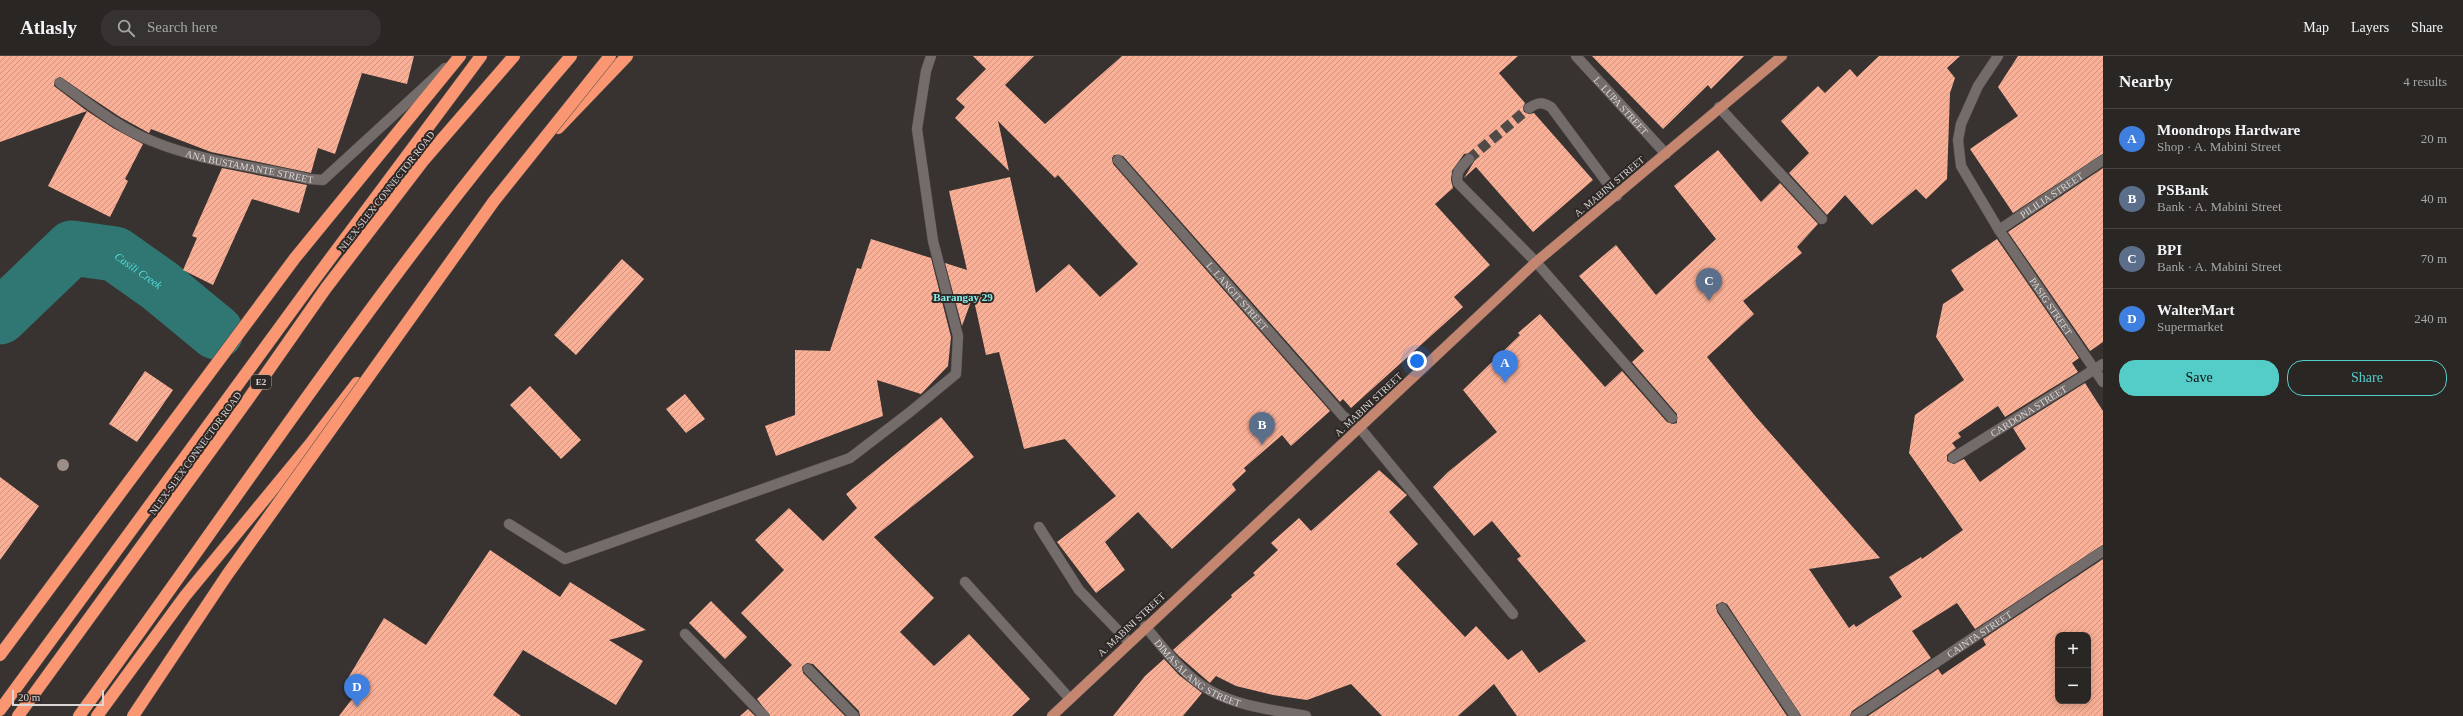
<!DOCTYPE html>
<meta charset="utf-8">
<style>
body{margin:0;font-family:Georgia,serif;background:#363231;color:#f1f3f6}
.controls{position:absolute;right:12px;bottom:12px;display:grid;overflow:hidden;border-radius:8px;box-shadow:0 2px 10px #0003}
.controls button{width:36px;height:36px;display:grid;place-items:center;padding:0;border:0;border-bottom:1px solid #464341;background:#2a2624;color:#f1f3f6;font:20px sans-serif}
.scale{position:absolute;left:12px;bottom:10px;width:92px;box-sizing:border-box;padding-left:4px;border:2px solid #dad7d6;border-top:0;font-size:11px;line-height:14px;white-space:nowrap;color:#dad7d6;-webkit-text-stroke:3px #2d2826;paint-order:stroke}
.you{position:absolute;left:1417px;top:305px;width:14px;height:14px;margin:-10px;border:3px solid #fff;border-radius:50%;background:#1a73e8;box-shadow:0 0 0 6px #1a73e833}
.badge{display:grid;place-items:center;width:26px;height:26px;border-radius:50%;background:#54cdc9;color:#fff;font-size:13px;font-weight:700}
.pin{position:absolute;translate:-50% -33px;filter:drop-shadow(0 1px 2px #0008)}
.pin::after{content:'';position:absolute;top:21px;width:14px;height:12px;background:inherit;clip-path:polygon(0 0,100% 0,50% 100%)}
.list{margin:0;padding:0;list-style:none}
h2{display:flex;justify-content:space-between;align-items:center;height:52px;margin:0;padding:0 16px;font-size:17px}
h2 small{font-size:13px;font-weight:400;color:#a5a5a6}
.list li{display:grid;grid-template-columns:26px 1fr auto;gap:12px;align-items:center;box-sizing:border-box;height:60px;padding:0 16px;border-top:1px solid #464341}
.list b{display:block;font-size:15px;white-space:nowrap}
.list p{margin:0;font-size:13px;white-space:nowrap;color:#a5a5a6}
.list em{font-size:13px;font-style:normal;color:#a5a5a6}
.actions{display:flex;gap:8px;padding:12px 16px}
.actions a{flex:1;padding:9px 0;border:1px solid #54cdc9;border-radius:16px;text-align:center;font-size:14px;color:#54cdc9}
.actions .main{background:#54cdc9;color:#111}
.icon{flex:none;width:22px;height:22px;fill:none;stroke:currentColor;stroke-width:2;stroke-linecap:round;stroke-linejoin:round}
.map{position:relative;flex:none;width:2103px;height:660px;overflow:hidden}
header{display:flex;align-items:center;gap:24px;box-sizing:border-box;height:56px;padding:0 20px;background:#2a2624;border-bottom:1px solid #464341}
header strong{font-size:19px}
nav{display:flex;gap:22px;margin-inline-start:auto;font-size:14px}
.search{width:280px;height:36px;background:#363231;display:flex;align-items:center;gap:10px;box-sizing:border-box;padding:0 14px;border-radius:16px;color:#a5a5a6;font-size:15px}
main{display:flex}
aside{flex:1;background:#2a2624}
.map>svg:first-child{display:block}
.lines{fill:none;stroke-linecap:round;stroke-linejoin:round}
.river{stroke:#307774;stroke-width:55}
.building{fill:url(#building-hatch);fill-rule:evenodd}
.minor-tunnel{stroke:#504b49;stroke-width:10;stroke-dasharray:10 5;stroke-linecap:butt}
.minor-casing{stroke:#534f4d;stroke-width:11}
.major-casing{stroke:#534f4d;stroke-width:11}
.highway-casing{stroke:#534f4d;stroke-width:13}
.minor{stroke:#736c6a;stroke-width:10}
.major{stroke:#c4866f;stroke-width:10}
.highway{stroke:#fa9772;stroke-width:12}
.highway-bridge-casing{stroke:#534f4d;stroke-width:13;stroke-linecap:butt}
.highway-bridge{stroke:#fa9772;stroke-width:12}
.tree{fill:#9d8d87}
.labels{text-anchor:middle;stroke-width:4;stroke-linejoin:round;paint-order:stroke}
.shield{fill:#2d2826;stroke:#a6a2a1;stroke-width:1}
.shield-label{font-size:9px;font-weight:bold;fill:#dad7d6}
.street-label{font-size:10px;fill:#dad7d6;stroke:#2d2826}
.water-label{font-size:11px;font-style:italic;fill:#53ddd8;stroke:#2d2826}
.neighbourhood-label{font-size:11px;font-weight:bold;fill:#85f0eb;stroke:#2d2826}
</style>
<header>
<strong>Atlasly</strong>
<div class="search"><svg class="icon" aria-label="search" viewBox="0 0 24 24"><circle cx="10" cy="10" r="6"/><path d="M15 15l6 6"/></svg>Search here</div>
<nav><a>Map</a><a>Layers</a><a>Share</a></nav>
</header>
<main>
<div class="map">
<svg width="2103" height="660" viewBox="0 0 2103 660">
<defs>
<pattern id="building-hatch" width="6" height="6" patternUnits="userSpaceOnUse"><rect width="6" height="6" fill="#fab096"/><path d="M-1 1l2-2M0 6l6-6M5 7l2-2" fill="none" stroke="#cc9480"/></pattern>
</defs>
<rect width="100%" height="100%" fill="#383230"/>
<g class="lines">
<!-- river -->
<path class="river" id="s1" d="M 0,261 L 72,192 L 115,198 L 159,229 L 216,276"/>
</g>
<!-- building -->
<g class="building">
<path d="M 0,0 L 414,0 L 407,28 L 362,17 L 335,98 L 318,92 L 311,117 L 211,96 L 151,73 L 149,77 L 120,61 L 60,21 L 55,24 L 54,30 L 87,55 L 0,86 Z"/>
<path d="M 973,0 L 1034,0 L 1005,29 L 1045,68 L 1122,0 L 1518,0 L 1499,17 L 1525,47 L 1523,52 L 1524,56 L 1529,58 L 1534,57 L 1593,124 L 1533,176 L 1476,111 L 1464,122 L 1475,104 L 1471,97 L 1464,98 L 1452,115 L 1451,124 L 1453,132 L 1435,148 L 1490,209 L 1454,241 L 1463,251 L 1351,352 L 1343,343 L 1340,346 L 1123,100 L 1114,99 L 1112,102 L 1113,108 L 1330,355 L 1291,390 L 1282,379 L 1244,412 L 1246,415 L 1232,428 L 1236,434 L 1172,493 L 1138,456 L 1105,486 L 1125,514 L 1096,537 L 1057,486 L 1116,440 L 1065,383 L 1024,393 L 999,296 L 986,299 L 973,240 L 962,270 L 945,207 L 967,214 L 949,135 L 1010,121 L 1036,237 L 1069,208 L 1100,241 L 1138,208 L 1058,119 L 1055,122 L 998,65 L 1009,115 L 955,62 L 965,51 L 956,43 L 986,13 Z"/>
<path d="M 1592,0 L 1744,0 L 1711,33 L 1708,29 L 1663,73 Z"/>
<path d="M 1879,0 L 1960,0 L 1947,12 L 1955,22 L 1950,37 L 1947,123 L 1926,143 L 1916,133 L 1872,169 L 1845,139 L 1827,159 L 1789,117 L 1809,97 L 1781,65 L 1818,30 L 1825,37 L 1850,13 L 1857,21 Z"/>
<path d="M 2018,0 L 2103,0 L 2103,98 L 2013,157 L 1970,93 L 2018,60 L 1998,31 Z"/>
<path d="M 87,55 L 113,72 L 143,88 L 125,123 L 128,125 L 110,161 L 48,130 Z"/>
<path d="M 1718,94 L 1761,146 L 1780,127 L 1818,168 L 1797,191 L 1802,197 L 1743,245 L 1754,258 L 1707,301 L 1756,361 L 1880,502 L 1809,513 L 1849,572 L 1854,568 L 1856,571 L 1902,541 L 1889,521 L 1921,501 L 1922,503 L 1963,474 L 1909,397 L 1915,359 L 1964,324 L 1936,281 L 1943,248 L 1964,234 L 1951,214 L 1997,183 L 2079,302 L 2072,307 L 2078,316 L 2005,361 L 1998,350 L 1958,377 L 1961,381 L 1952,387 L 1956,392 L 1947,399 L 1947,405 L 1954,408 L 1964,403 L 1980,426 L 2026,393 L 2013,372 L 2085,327 L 2103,355 L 2103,489 L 1975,573 L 1957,547 L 1912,575 L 1931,602 L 1852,655 L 1850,660 L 1801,660 L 1727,548 L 1722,546 L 1716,549 L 1717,556 L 1787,660 L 1517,660 L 1494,628 L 1458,660 L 1382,660 L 1351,628 L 1307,644 L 1273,639 L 1236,630 L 1216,620 L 1210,627 L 1180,601 L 1173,594 L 1232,541 L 1231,539 L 1255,519 L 1253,517 L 1278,494 L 1271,487 L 1299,462 L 1311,475 L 1379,414 L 1407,439 L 1389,456 L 1418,488 L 1396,508 L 1465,581 L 1476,570 L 1508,604 L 1522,594 L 1539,617 L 1586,585 L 1517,503 L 1521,500 L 1492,465 L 1474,480 L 1433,431 L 1448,416 L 1497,376 L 1463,334 L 1520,279 L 1518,277 L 1540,258 L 1605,331 L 1622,315 L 1667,366 L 1673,368 L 1677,367 L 1677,358 L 1632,306 L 1644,295 L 1579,220 L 1616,189 L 1656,239 L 1716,183 L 1674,130 Z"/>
<path d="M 222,112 L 307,129 L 299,157 L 252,143 L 213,229 L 183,214 L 197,182 L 192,180 Z"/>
<path d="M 2103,112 L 2103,286 L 2090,295 L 2008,176 Z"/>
<path d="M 871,183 L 931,202 L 951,281 L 948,310 L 921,338 L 877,324 L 883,360 L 776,400 L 765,370 L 795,359 L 795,294 L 830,295 L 857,212 L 861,213 Z"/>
<path d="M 622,203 L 644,223 L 576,299 L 554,279 Z"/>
<path d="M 145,315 L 173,334 L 137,386 L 109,368 Z"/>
<path d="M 530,330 L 581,384 L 561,403 L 510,349 Z"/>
<path d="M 685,338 L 705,363 L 686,377 L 666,353 Z"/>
<path d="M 941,361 L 974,401 L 874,481 L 934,542 L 900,576 L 934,610 L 969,578 L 1030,643 L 1012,660 L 860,660 L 859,655 L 813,608 L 807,607 L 802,611 L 803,617 L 845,660 L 770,660 L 757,643 L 792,609 L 741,557 L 784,514 L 755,484 L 789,452 L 823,485 L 857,452 L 846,438 Z"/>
<path d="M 0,421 L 39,450 L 0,504 Z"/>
<path d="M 490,494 L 560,541 L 570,526 L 646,574 L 609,584 L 643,605 L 616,649 L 523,594 L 493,639 L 521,660 L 339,660 L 358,635 L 345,627 L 384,562 L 426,589 Z"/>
<path d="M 2103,503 L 2103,660 L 1868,660 L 1938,613 L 1942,619 L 1986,589 L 1983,583 ZM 2058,579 L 2088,579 L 2088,645 L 2058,645 Z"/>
<path d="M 711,545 L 747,581 L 725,603 L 689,567 Z"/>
<path d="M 1164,603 L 1179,619 L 1202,637 L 1183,660 L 1113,660 L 1145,620 Z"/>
<path d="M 748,653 L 755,660 L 740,660 Z"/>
</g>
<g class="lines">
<!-- minor-tunnel -->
<path class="minor-tunnel" d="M 1469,103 L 1529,52"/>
<defs>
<g id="minor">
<path id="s2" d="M 1576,0 L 1666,98"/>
<path id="s3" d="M 1998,0 L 1978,30 L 1961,68 L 1958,84 L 1961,110 L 1999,174 L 2103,326"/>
<path id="s4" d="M 60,27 C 88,47 120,73 152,85 C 202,106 257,110 309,123 L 323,124 L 445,12"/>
<path d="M 1719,51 L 1822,163"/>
<path d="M 1529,52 C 1538,46 1542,46 1551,51 L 1617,140"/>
<path d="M 1469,103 C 1461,111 1455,116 1458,127 L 1536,206 L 1672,362"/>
<path id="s5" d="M 1118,104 L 1343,360 L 1360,372 L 1513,558"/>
<path id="s6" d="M 1999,174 L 2103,104"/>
<path id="s7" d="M 1953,402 L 2103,308"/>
<path d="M 509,468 L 565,503 L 850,402 L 910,356 L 956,318 L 958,280 L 933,185 L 917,73 L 926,15 L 931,0"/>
<path d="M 1039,471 L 1079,534 L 1129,586"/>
<path d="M 965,526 L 1070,643"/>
<path d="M 1722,552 L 1795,660"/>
<path id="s8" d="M 1145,570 C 1164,593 1185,621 1211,635 C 1240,651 1275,654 1306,660"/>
<path d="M 685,578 L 764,660"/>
<path d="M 808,613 L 854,660"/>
<path id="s9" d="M 1856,660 L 2103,495"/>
</g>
<path id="major" d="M 1052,660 L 1536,206 L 1782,0"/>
<g id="highway">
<path d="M 558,72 L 627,0"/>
<path d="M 0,599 L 295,202 L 460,0"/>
<path d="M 0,654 L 315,223 L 481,0"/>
<path d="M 18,660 L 249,342 L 326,232 L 423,105 L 514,0"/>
<path d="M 79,660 C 241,439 391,208 571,0"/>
<path d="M 97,660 L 185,540 L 311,387 L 357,327"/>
</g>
</defs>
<!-- minor casing -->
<use href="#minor" class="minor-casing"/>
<!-- major casing -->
<use href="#major" class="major-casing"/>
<!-- highway casing -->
<use href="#highway" class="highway-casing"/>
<!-- minor -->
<use href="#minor" class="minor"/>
<!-- major -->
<use href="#major" class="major"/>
<!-- highway -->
<use href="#highway" class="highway"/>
<defs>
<path id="highway-bridge" d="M 133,660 L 227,519 L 494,145 L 610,0"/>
</defs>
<!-- highway-bridge casing -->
<use href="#highway-bridge" class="highway-bridge-casing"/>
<!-- highway-bridge -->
<use href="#highway-bridge" class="highway-bridge"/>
</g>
<!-- trees -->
<circle class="tree" cx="63" cy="409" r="6"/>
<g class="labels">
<!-- shield labels -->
<rect class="shield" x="251" y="319" width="20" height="14" rx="3"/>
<g class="shield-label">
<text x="261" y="329">E2</text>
</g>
<!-- street labels -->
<g class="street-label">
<text dy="4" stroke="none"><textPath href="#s2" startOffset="67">L. LUPA STREET</textPath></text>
<text dy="4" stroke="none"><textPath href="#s4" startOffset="210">ANA BUSTAMANTE STREET</textPath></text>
<text transform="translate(1609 130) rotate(-40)" y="4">A. MABINI STREET</text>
<text transform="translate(386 135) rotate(-52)" y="4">NLEX-SLEX CONNECTOR ROAD</text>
<text dy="4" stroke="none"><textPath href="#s6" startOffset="63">PILILIA STREET</textPath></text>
<text dy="4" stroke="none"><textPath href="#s5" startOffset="181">L. LANGIT STREET</textPath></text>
<text dy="4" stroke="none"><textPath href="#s3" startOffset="287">PASIG STREET</textPath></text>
<text transform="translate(1368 348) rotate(-43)" y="4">A. MABINI STREET</text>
<text dy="4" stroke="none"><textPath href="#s7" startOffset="89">CARDONA STREET</textPath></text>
<text transform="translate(195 397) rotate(-54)" y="4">NLEX-SLEX CONNECTOR ROAD</text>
<text transform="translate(1131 568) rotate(-43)" y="4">A. MABINI STREET</text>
<text dy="4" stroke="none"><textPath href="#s9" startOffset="148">CAINTA STREET</textPath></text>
<text dy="4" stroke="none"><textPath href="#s8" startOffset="72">DIMASALANG STREET</textPath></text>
</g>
<!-- water labels -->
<g class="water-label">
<text dy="4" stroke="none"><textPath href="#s1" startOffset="172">Casili Creek</textPath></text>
</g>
<!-- neighbourhood labels -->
<g class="neighbourhood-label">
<text x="963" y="245">Barangay 29</text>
</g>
</g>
</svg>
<div class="controls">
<button>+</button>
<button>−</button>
</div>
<div class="scale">20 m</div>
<div class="you"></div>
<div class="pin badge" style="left:1505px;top:327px;background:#3f7fe0">A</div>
<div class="pin badge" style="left:1262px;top:389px;background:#5c6f8a">B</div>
<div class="pin badge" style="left:1709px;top:245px;background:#5c6f8a">C</div>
<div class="pin badge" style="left:357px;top:651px;background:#3f7fe0">D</div>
</div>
<aside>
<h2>Nearby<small>4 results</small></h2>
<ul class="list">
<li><span class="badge" style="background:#3f7fe0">A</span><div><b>Moondrops Hardware</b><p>Shop · A. Mabini Street</p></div><em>20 m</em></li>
<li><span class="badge" style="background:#5c6f8a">B</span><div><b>PSBank</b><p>Bank · A. Mabini Street</p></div><em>40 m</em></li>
<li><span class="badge" style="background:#5c6f8a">C</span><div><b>BPI</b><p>Bank · A. Mabini Street</p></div><em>70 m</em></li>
<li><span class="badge" style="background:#3f7fe0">D</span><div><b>WalterMart</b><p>Supermarket</p></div><em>240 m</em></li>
</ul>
<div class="actions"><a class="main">Save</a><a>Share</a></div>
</aside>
</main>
